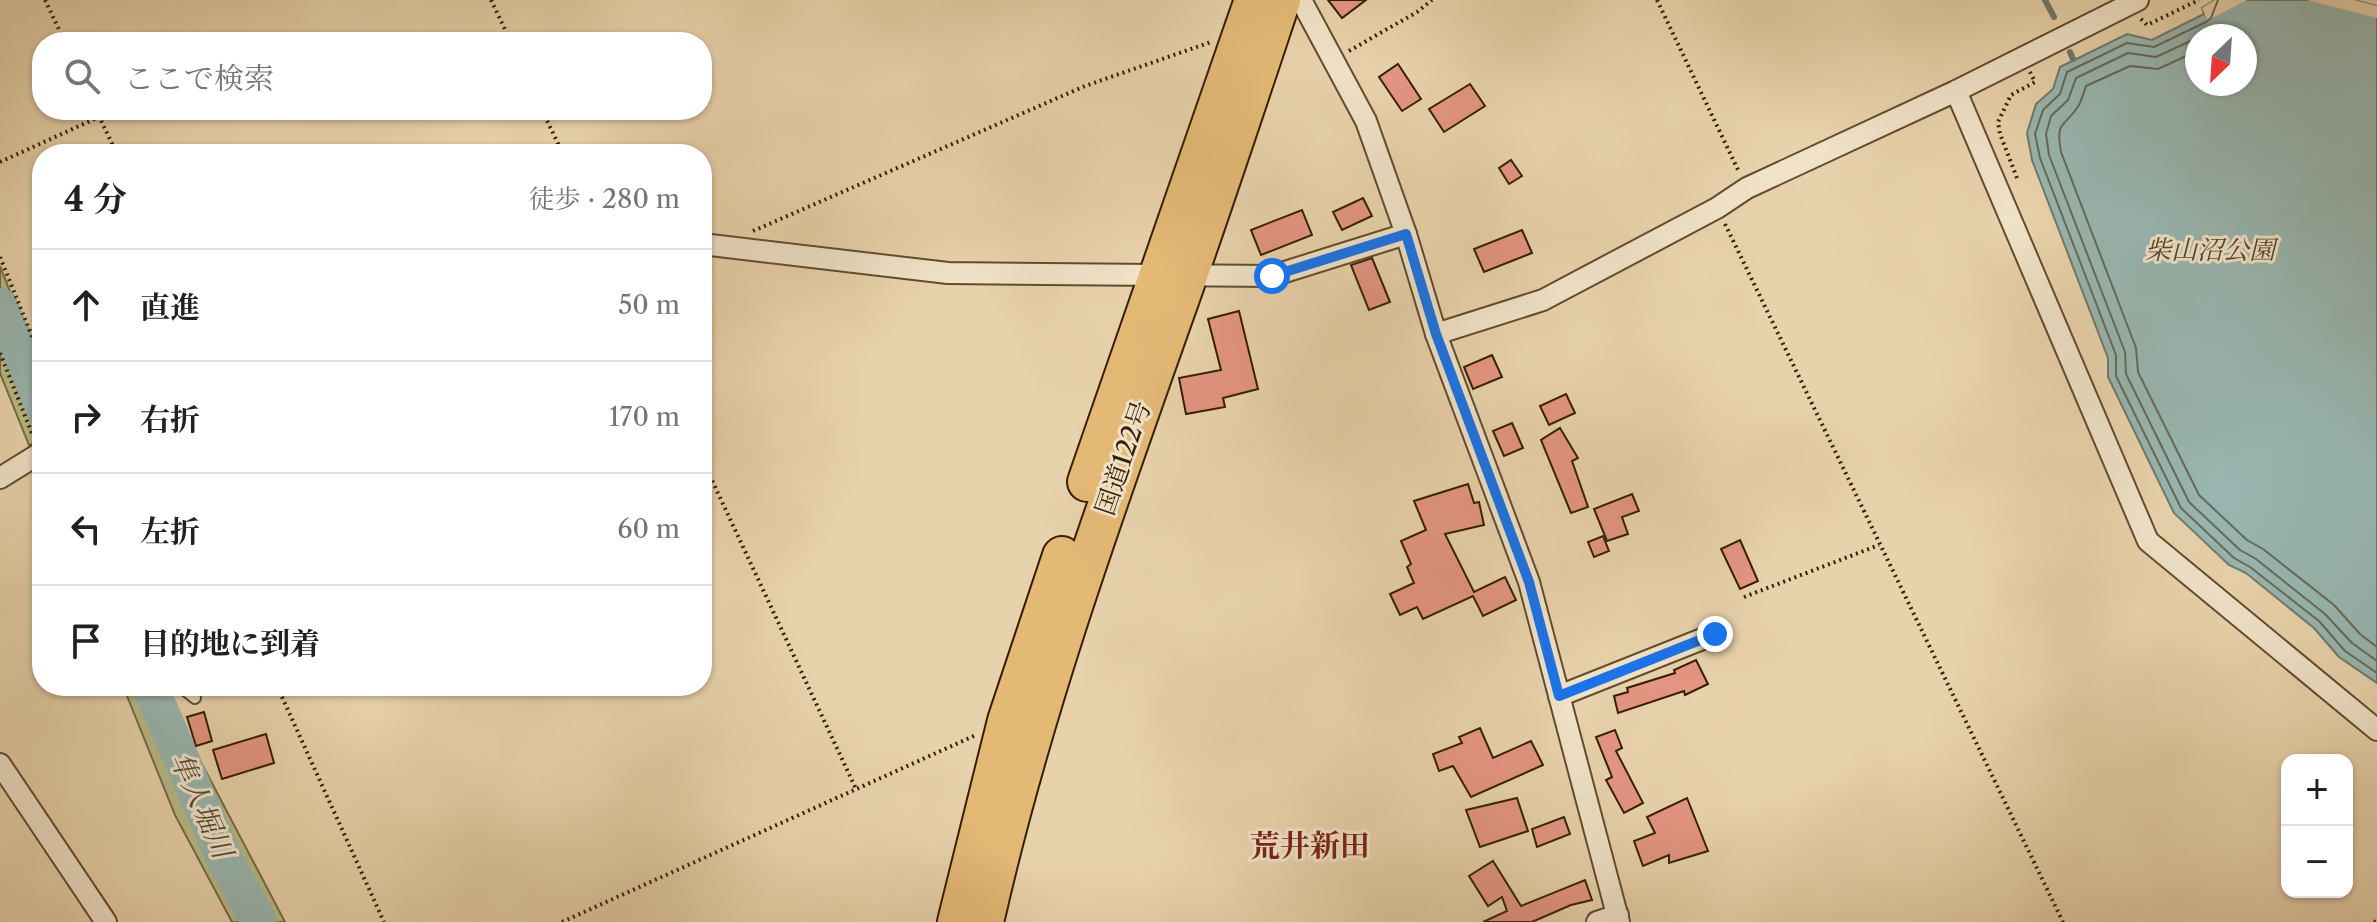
<!DOCTYPE html>
<html lang="ja">
<meta charset="utf-8">
<style>
body{margin:0;font-family:"Libre Caslon Text","Noto Serif JP",serif;background:#f6f6f6;color:#202124}
.controls{position:absolute;right:24px;bottom:24px;display:grid;overflow:hidden;border-radius:16px;box-shadow:0 2px 6px #0004}
.controls button{width:72px;height:72px;display:grid;place-items:center;padding:0;border:0;border-bottom:2px solid #e0e0e0;background:#fff;color:#202124;font:40px sans-serif}
.compass{position:absolute;left:2185px;top:24px;width:72px;height:72px;border-radius:50%;background:#fff;box-shadow:0 2px 6px #0004;rotate:205deg}
.stop{position:absolute;width:24px;height:24px;margin:-18px;border:6px solid #1a73e8;border-radius:50%;background:#fff}
.stop.end{background:#1a73e8;border-color:#fff;box-shadow:0 2px 8px #0008}
.list{margin:0;padding:0;list-style:none}
h2{display:flex;justify-content:space-between;align-items:center;height:104px;margin:0;padding:0 32px;font-size:34px}
h2 small{font-size:26px;font-weight:400;color:#757577}
.list li{display:grid;grid-template-columns:52px 1fr auto;gap:24px;align-items:center;box-sizing:border-box;height:112px;padding:0 32px;border-top:2px solid #e0e0e0}
.list b{display:block;font-size:30px;white-space:nowrap}
.list em{font-size:26px;font-style:normal;color:#757577}
.icon{flex:none;width:44px;height:44px;fill:none;stroke:currentColor;stroke-width:2;stroke-linecap:round;stroke-linejoin:round}
.map{position:relative;flex:none;width:2377px;height:922px;overflow:hidden}
.search{position:absolute;background:#fff;box-shadow:0 2px 6px #0004;left:32px;top:32px;width:680px;height:88px;display:flex;align-items:center;gap:20px;box-sizing:border-box;padding:0 28px;border-radius:32px;color:#757577;font-size:30px}
.panel{position:absolute;background:#fff;box-shadow:0 2px 6px #0004;left:32px;top:144px;width:680px;height:552px;border-radius:32px}
.map>svg:first-child{display:block}
.green{fill:#b8bb87;stroke:#766d46;stroke-width:2}
.water{fill:#98b6b0;stroke:#707a6b;stroke-width:2;fill-rule:evenodd}
.pier{fill:#e8d2ab}
.lines{fill:none;stroke-linecap:round;stroke-linejoin:round}
.shore{stroke:#666a5a;stroke-width:2}
.stream{stroke:#707a6b;stroke-width:6}
.river{stroke:#98b6b0;stroke-width:36}
.building{fill:#e49583;stroke:#351f04;stroke-width:2}
.lane-casing{stroke:#624c2e;stroke-width:14}
.street-casing{stroke:#624c2e;stroke-width:24}
.highway-casing{stroke:#351f04;stroke-width:42}
.path{stroke:#351f04;stroke-width:4;stroke-dasharray:2 4;stroke-linecap:butt}
.lane{stroke:#f0e2c8;stroke-width:10}
.street{stroke:#f0e2c8;stroke-width:20}
.highway{stroke:#e4b976;stroke-width:38}
.route{stroke:#1a73e8;stroke-width:10}
.labels{text-anchor:middle;stroke-width:6;stroke-linejoin:round;paint-order:stroke}
.park-label{font-size:26px;font-style:italic;fill:#564625;stroke:#f0e2c8}
.street-label{font-size:26px;fill:#351f04;stroke:#f0e2c8}
.water-label{font-size:28px;font-style:italic;fill:#534c38;stroke:#f0e2c8}
.quarter-label{font-size:30px;font-weight:bold;fill:#7a1f14;stroke:#f0e2c8}
</style>
<div class="map">
<svg width="2377" height="922" viewBox="0 0 2377 922">
<rect width="100%" height="100%" fill="#e8d2ab"/>
<filter id="stains"><feTurbulence type="fractalNoise" baseFrequency=".0025" numOctaves="4"/><feColorMatrix values="0 0 0 0 .2 0 0 0 0 .09 0 0 0 0 .02 0 0 0 .5 -.17"/></filter>
<radialGradient id="worn" r=".72"><stop offset=".6" stop-color="#630" stop-opacity="0"/><stop offset="1" stop-color="#630" stop-opacity=".3"/></radialGradient>
<!-- green -->
<g class="green">
<path d="M 0,266 L 42,374 L 42,393 L 0,286 Z"/>
<path d="M 0,327 L 42,432 L 42,441 L 29,445 L 0,373 Z"/>
<path d="M 123,686 L 142,686 L 189,806 L 253,922 L 232,922 L 175,815 Z"/>
<path d="M 155,686 L 161,686 L 285,922 L 268,922 L 220,839 Z"/>
</g>
<!-- water -->
<path class="water" d="M 2215,0 L 2354,0 L 2377,6 L 2377,683 L 2339,657 L 2314,628 L 2246,573 L 2229,565 L 2174,513 L 2108,377 L 2108,358 L 2032,160 L 2027,133 L 2036,104 L 2053,89 L 2060,67 L 2127,34 L 2152,40 L 2204,14 L 2202,8 ZM 2197,36 L 2245,36 L 2245,84 L 2197,84 Z"/>
<!-- pier -->
<g class="pier">
<path d="M 2215,0 L 2247,0 L 2208,20 L 2202,8 Z"/>
<path d="M 2307,0 L 2354,0 L 2377,6 L 2377,18 Z"/>
</g>
<g class="lines">
<!-- shore -->
<g class="shore">
<path d="M 2218,0 L 2211,18 L 2206,22 L 2154,47 L 2127,43 L 2067,72 L 2060,94 L 2043,110 L 2035,134 L 2040,158 L 2116,355 L 2116,376 L 2181,508 L 2234,558 L 2250,567 L 2319,621 L 2345,651 L 2377,673"/>
<path d="M 2197,38 L 2156,57 L 2128,53 L 2076,78 L 2068,100 L 2051,116 L 2046,134 L 2049,155 L 2125,352 L 2126,374 L 2189,502 L 2240,550 L 2256,559 L 2325,614 L 2352,643 L 2377,661"/>
<path d="M 2197,51 L 2158,69 L 2130,66 L 2086,86 C 2084,92 2082,99 2079,105 C 2065,128 2055,119 2061,152 L 2136,348 L 2138,372 L 2199,495 L 2247,540 L 2263,549 L 2334,605 L 2360,634 L 2377,647"/>
</g>
<!-- stream -->
<g class="stream">
<path d="M 2045,0 L 2054,17"/>
<path d="M 2070,52 L 2073,59"/>
</g>
<!-- river -->
<g class="river">
<path d="M 0,306 L 42,406"/>
<path d="M 150,686 L 224,858 L 259,922"/>
</g>
</g>
<!-- building -->
<g class="building">
<path d="M 1328,0 L 1366,0 L 1342,18 Z"/>
<path d="M 1398,64 L 1421,99 L 1402,111 L 1379,77 Z"/>
<path d="M 1470,84 L 1485,106 L 1444,132 L 1429,109 Z"/>
<path d="M 1511,160 L 1522,176 L 1509,184 L 1499,168 Z"/>
<path d="M 1363,198 L 1372,216 L 1342,230 L 1333,212 Z"/>
<path d="M 1302,210 L 1312,235 L 1261,255 L 1251,230 Z"/>
<path d="M 1522,230 L 1532,253 L 1484,272 L 1474,249 Z"/>
<path d="M 1372,258 L 1390,302 L 1369,310 L 1351,265 Z"/>
<path d="M 1239,311 L 1258,389 L 1223,398 L 1225,407 L 1186,414 L 1179,378 L 1221,370 L 1208,319 Z"/>
<path d="M 1492,355 L 1502,377 L 1473,389 L 1464,367 Z"/>
<path d="M 1566,394 L 1575,413 L 1549,425 L 1540,406 Z"/>
<path d="M 1512,423 L 1523,448 L 1504,456 L 1493,431 Z"/>
<path d="M 1560,428 L 1578,458 L 1572,461 L 1588,507 L 1571,513 L 1541,440 Z"/>
<path d="M 1468,484 L 1474,503 L 1479,502 L 1484,525 L 1445,534 L 1474,592 L 1505,577 L 1516,600 L 1483,616 L 1473,596 L 1423,619 L 1417,607 L 1400,615 L 1390,594 L 1414,583 L 1407,567 L 1411,564 L 1401,541 L 1426,530 L 1414,501 Z"/>
<path d="M 1632,494 L 1639,511 L 1622,517 L 1628,534 L 1607,541 L 1594,509 Z"/>
<path d="M 1603,536 L 1609,551 L 1594,557 L 1588,542 Z"/>
<path d="M 1740,540 L 1758,581 L 1740,589 L 1721,549 Z"/>
<path d="M 1696,660 L 1708,684 L 1685,695 L 1684,691 L 1618,713 L 1614,696 L 1628,692 L 1627,688 L 1675,673 L 1674,670 Z"/>
<path d="M 204,712 L 212,741 L 196,746 L 187,717 Z"/>
<path d="M 1480,728 L 1493,758 L 1531,741 L 1543,765 L 1471,797 L 1453,766 L 1439,771 L 1433,754 L 1462,743 L 1459,737 Z"/>
<path d="M 1615,730 L 1622,748 L 1616,751 L 1643,803 L 1624,813 L 1606,780 L 1612,777 L 1596,737 Z"/>
<path d="M 266,734 L 274,763 L 222,779 L 213,750 Z"/>
<path d="M 1517,798 L 1528,831 L 1480,847 L 1466,810 Z"/>
<path d="M 1687,798 L 1708,851 L 1669,863 L 1669,855 L 1643,866 L 1634,841 L 1655,833 L 1647,817 Z"/>
<path d="M 1564,817 L 1570,834 L 1537,847 L 1532,829 Z"/>
<path d="M 1493,861 L 1521,906 L 1585,880 L 1592,900 L 1571,905 L 1532,922 L 1483,922 L 1507,911 L 1502,897 L 1488,906 L 1469,876 Z"/>
</g>
<g class="lines">
<defs>
<path id="lane" d="M 180,686 L 195,698"/>
<g id="street">
<path d="M 1301,0 L 1366,121 L 1406,234 L 1436,334 L 1529,582 L 1619,922"/>
<path d="M 1956,91 L 2148,541 L 2377,730"/>
<path d="M 702,244 L 948,273 L 1272,276 L 1406,234"/>
<path d="M 1436,334 L 1543,300 L 1717,208 L 1747,188 L 1956,91 L 2138,0"/>
<path d="M 0,478 L 42,452"/>
<path d="M 1559,696 L 1715,634"/>
<path d="M 0,764 L 106,922"/>
<path d="M 1597,922 L 1618,915"/>
</g>
<g id="highway">
<path d="M 1087,482 L 1254,0"/>
<path d="M 957,922 L 1007,721 L 1062,556"/>
<path d="M 984,922 C 1032,709 1107,504 1180,298 C 1215,199 1248,99 1281,0"/>
</g>
</defs>
<!-- lane casing -->
<use href="#lane" class="lane-casing"/>
<!-- street casing -->
<use href="#street" class="street-casing"/>
<!-- highway casing -->
<use href="#highway" class="highway-casing"/>
<!-- path -->
<g class="path">
<path d="M 45,0 L 65,42"/>
<path d="M 491,0 L 511,42"/>
<path d="M 1657,0 L 1739,172"/>
<path d="M 2141,19 L 2147,25 L 2199,0"/>
<path d="M 1349,51 L 1417,12 L 1432,0"/>
<path d="M 96,110 L 117,154"/>
<path d="M 542,110 L 563,154"/>
<path d="M 0,162 L 99,117"/>
<path d="M 2017,178 L 2000,134 L 1998,122 L 2011,95 L 2035,82 L 2030,72"/>
<path d="M 1725,224 L 2063,922"/>
<path d="M 753,231 L 1085,86 L 1211,42"/>
<path d="M 0,257 L 42,361"/>
<path d="M 0,353 L 33,436"/>
<path d="M 702,459 L 856,789"/>
<path d="M 1744,597 L 1879,545"/>
<path d="M 277,686 L 384,922"/>
<path d="M 562,922 L 976,735"/>
<path d="M 2374,922 L 2377,921"/>
</g>
<!-- lane -->
<use href="#lane" class="lane"/>
<!-- street -->
<use href="#street" class="street"/>
<!-- highway -->
<use href="#highway" class="highway"/>
</g>
<g class="lines">
<!-- route -->
<path class="route" d="M 1272,276 L 1406,234 L 1436,334 L 1529,582 L 1559,696 L 1715,634"/>
</g>
<g class="labels">
<!-- park labels -->
<g class="park-label">
<text x="2210" y="259">柴山沼公園</text>
</g>
<!-- street labels -->
<g class="street-label">
<text transform="translate(1123 458) rotate(-71)" y="9">国道122号</text>
</g>
<!-- water labels -->
<g class="water-label">
<text transform="translate(202 805) rotate(66)" y="10">隼人堀川</text>
</g>
<!-- quarter labels -->
<g class="quarter-label">
<text x="1310" y="856">荒井新田</text>
</g>
</g>
<rect width="100%" height="100%" filter="url(#stains)"/>
<rect width="100%" height="100%" fill="url(#worn)"/>
</svg>
<div class="controls">
<button>+</button>
<button>−</button>
</div>
<svg class="compass" viewBox="-18 -18 36 36"><path d="M0-13l5 13h-10z" fill="#e53935"/><path d="M0 13l5-13h-10z" fill="#757577"/></svg>
<div class="stop" style="left:1272px;top:276px"></div>
<div class="stop end" style="left:1715px;top:634px"></div>
<div class="search"><svg class="icon" aria-label="search" viewBox="0 0 24 24"><circle cx="10" cy="10" r="6"/><path d="M15 15l6 6"/></svg>ここで検索</div>
<section class="panel">
<h2>4 分<small>徒歩 · 280 m</small></h2>
<ul class="list">
<li><svg class="icon" aria-label="ahead" viewBox="0 0 24 24"><path d="M12 20V5M6 11l6-6 6 6"/></svg><div><b>直進</b></div><em>50 m</em></li>
<li><svg class="icon" aria-label="right" viewBox="0 0 24 24"><path d="M7 20v-9h11M14 6l5 5-5 5"/></svg><div><b>右折</b></div><em>170 m</em></li>
<li><svg class="icon" aria-label="left" viewBox="0 0 24 24"><path d="M17 20v-9H6M10 6l-5 5 5 5"/></svg><div><b>左折</b></div><em>60 m</em></li>
<li><svg class="icon" aria-label="arrive" viewBox="0 0 24 24"><path d="M6 21V4h12l-3 4 3 4H6"/></svg><div><b>目的地に到着</b></div></li>
</ul>
</section>
</div>
